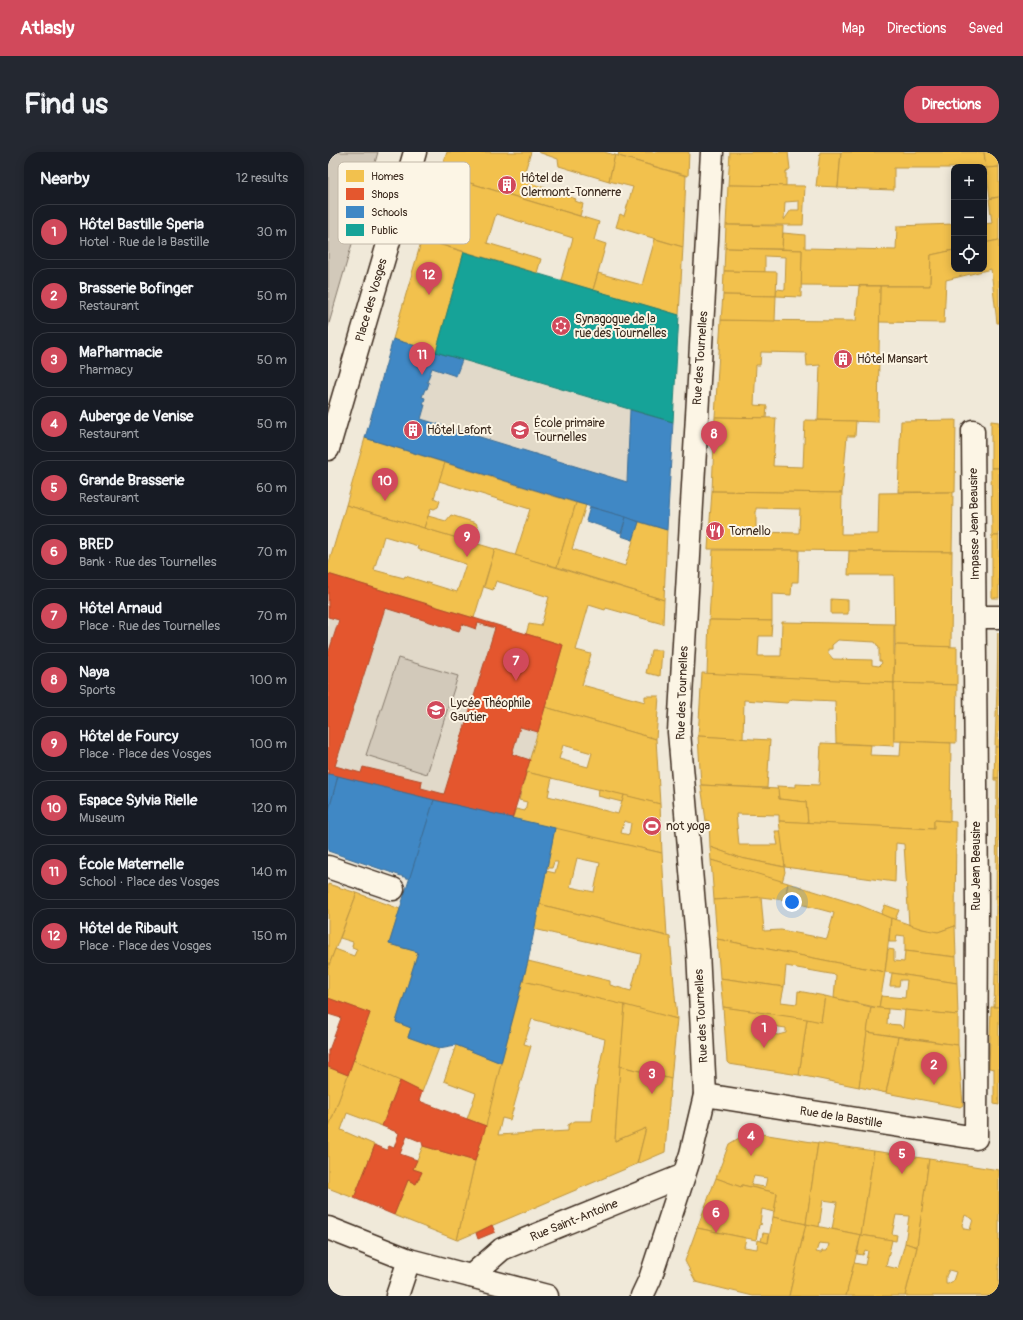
<!DOCTYPE html>
<meta charset="utf-8">
<style>
body{margin:0;font-family:Pangolin,sans-serif;background:#242831;color:#f1f3f6}
.controls{position:absolute;right:12px;top:12px;display:grid;overflow:hidden;border-radius:8px;box-shadow:0 2px 10px #0003}
.controls button{width:36px;height:36px;display:grid;place-items:center;padding:0;border:0;border-bottom:1px solid #363941;background:#171b24;color:#f1f3f6;font:20px sans-serif}
.you{position:absolute;left:464px;top:750px;width:14px;height:14px;margin:-10px;border:3px solid #fff;border-radius:50%;background:#1a73e8;box-shadow:0 0 0 6px #1a73e833}
.badge{display:grid;place-items:center;width:26px;height:26px;border-radius:50%;background:#d1495b;color:#fff;font-size:13px;font-weight:700}
.pin{position:absolute;translate:-50% -33px;filter:drop-shadow(0 1px 2px #0008)}
.pin::after{content:'';position:absolute;top:21px;width:14px;height:12px;background:inherit;clip-path:polygon(0 0,100% 0,50% 100%)}
.list{margin:0;padding:0;list-style:none}
h2{display:flex;justify-content:space-between;align-items:center;height:52px;margin:0;padding:0 16px;font-size:17px}
h2 small{font-size:13px;font-weight:400;color:#9ea1a6}
.list li{display:grid;grid-template-columns:26px 1fr auto;gap:12px;align-items:center;box-sizing:border-box;height:56px;margin:0 8px 8px;padding:0 8px;border:1px solid #363941;border-radius:16px}
.list b{display:block;font-size:15px;white-space:nowrap}
.list p{margin:0;font-size:13px;white-space:nowrap;color:#9ea1a6}
.list em{font-size:13px;font-style:normal;color:#9ea1a6}
.icon{flex:none;width:22px;height:22px;fill:none;stroke:currentColor;stroke-width:2;stroke-linecap:round;stroke-linejoin:round}
.map{position:relative;flex:none;width:671px;height:1144px;overflow:hidden;border-radius:16px}
header{display:flex;align-items:center;gap:24px;box-sizing:border-box;height:56px;padding:0 20px;background:#d1495b;color:#fff}
header strong{font-size:19px}
nav{display:flex;gap:22px;margin-inline-start:auto;font-size:14px}
.intro{display:flex;align-items:center;justify-content:space-between;box-sizing:border-box;height:96px;padding:0 24px}
h1{margin:0;font-size:28px}
.button{padding:10px 18px;border-radius:16px;background:#d1495b;color:#fff;font-size:14px;font-weight:700}
main{display:flex;gap:24px;padding:0 24px}
aside{flex:1;background:#171b24;border-radius:16px;box-shadow:0 2px 10px #0003}
.map>svg:first-child{display:block}
.built{fill:#e1d9c9}
.green{fill:#d2c9ba;stroke:#867a6c}
.homes{fill:#f2c14e;stroke:#bb9440;fill-rule:evenodd}
.shops{fill:#e4572e;stroke:#b14a29;fill-rule:evenodd}
.schools{fill:#3f88c5;stroke:#3e6c93}
.public{fill:#17a398;stroke:#227f73}
.lines{fill:none;stroke-linecap:round;stroke-linejoin:round}
.minor-casing{stroke:#3b2a1e;stroke-width:25}
.minor{stroke:#fcf5e5;stroke-width:22}
.labels{text-anchor:middle;stroke-width:4;stroke-linejoin:round;paint-order:stroke}
.poi-label{font-size:12px;fill:#3b2a1e;stroke:#fcf5e5;text-anchor:start}
.street-label{font-size:12px;fill:#3b2a1e;stroke:#fcf5e5}
.key{fill:#fcf5e5;stroke:#c2b8a9;stroke-width:1}
.key-label{font-size:11px;fill:#3b2a1e}
</style>
<header>
<strong>Atlasly</strong>
<nav><a>Map</a><a>Directions</a><a>Saved</a></nav>
</header>
<div class="intro"><h1>Find us</h1><a class="button">Directions</a></div>
<main>
<aside>
<h2>Nearby<small>12 results</small></h2>
<ul class="list">
<li><span class="badge">1</span><div><b>Hôtel Bastille Speria</b><p>Hotel · Rue de la Bastille</p></div><em>30 m</em></li>
<li><span class="badge">2</span><div><b>Brasserie Bofinger</b><p>Restaurant</p></div><em>50 m</em></li>
<li><span class="badge">3</span><div><b>MaPharmacie</b><p>Pharmacy</p></div><em>50 m</em></li>
<li><span class="badge">4</span><div><b>Auberge de Venise</b><p>Restaurant</p></div><em>50 m</em></li>
<li><span class="badge">5</span><div><b>Grande Brasserie</b><p>Restaurant</p></div><em>60 m</em></li>
<li><span class="badge">6</span><div><b>BRED</b><p>Bank · Rue des Tournelles</p></div><em>70 m</em></li>
<li><span class="badge">7</span><div><b>Hôtel Arnaud</b><p>Place · Rue des Tournelles</p></div><em>70 m</em></li>
<li><span class="badge">8</span><div><b>Naya</b><p>Sports</p></div><em>100 m</em></li>
<li><span class="badge">9</span><div><b>Hôtel de Fourcy</b><p>Place · Place des Vosges</p></div><em>100 m</em></li>
<li><span class="badge">10</span><div><b>Espace Sylvia Rielle</b><p>Museum</p></div><em>120 m</em></li>
<li><span class="badge">11</span><div><b>École Maternelle</b><p>School · Place des Vosges</p></div><em>140 m</em></li>
<li><span class="badge">12</span><div><b>Hôtel de Ribault</b><p>Place · Place des Vosges</p></div><em>150 m</em></li>
</ul>
</aside>
<div class="map">
<svg width="671" height="1144" viewBox="0 0 671 1144">
<rect width="100%" height="100%" fill="#f0e9d9"/>
<filter id="ink" filterUnits="userSpaceOnUse"><feTurbulence type="fractalNoise" baseFrequency=".025" numOctaves="2"/><feDisplacementMap in="SourceGraphic" scale="8" xChannelSelector="R" yChannelSelector="G"/><feConvolveMatrix kernelMatrix="1 2 1 2 8 2 1 2 1" color-interpolation-filters="sRGB"/></filter>
<g filter="url(#ink)">
<!-- built -->
<g class="built">
<path d="M 65,187 L 345,270 L 298,365 L 37,286 Z"/>
<path d="M 0,420 L 235,493 L 184,667 L 0,622 Z"/>
</g>
<!-- green -->
<g class="green">
<path d="M 0,0 L 50,0 L 30,72 L 23,71 L 20,83 L 26,85 L 0,175 Z"/>
<path d="M 70,506 L 130,524 L 99,622 L 38,603 Z"/>
</g>
<!-- homes -->
<g class="homes">
<path d="M 119,0 L 203,0 L 194,28 L 248,47 L 247,49 L 255,52 L 252,64 L 112,22 Z"/>
<path d="M 210,0 L 276,0 L 287,3 L 281,29 L 231,14 L 230,7 Z"/>
<path d="M 291,0 L 361,0 L 360,24 L 290,4 Z"/>
<path d="M 402,0 L 460,0 L 462,17 L 458,20 L 458,34 L 400,33 Z"/>
<path d="M 492,0 L 513,0 L 510,35 L 488,34 Z"/>
<path d="M 513,0 L 656,0 L 658,16 L 566,16 L 566,38 L 510,36 Z"/>
<path d="M 656,0 L 671,0 L 671,15 L 658,16 Z"/>
<path d="M 287,3 L 358,24 L 355,95 L 288,75 L 292,62 L 296,64 L 305,35 L 281,29 Z"/>
<path d="M 671,15 L 671,45 L 662,46 L 658,16 Z"/>
<path d="M 112,22 L 271,70 L 266,88 L 278,92 L 265,138 L 233,128 L 245,86 L 168,62 L 159,91 L 213,107 L 209,121 L 94,87 Z"/>
<path d="M 400,33 L 477,34 L 475,73 L 398,73 ZM 471,49 L 471,58 L 463,58 L 456,68 L 457,50 Z"/>
<path d="M 671,45 L 671,88 L 656,91 L 656,72 L 664,71 L 661,47 Z"/>
<path d="M 626,72 L 626,98 L 603,103 L 602,134 L 473,133 L 474,98 L 454,97 L 455,81 L 477,83 L 477,96 L 568,98 L 569,74 Z"/>
<path d="M 398,73 L 455,74 L 454,97 L 397,96 Z"/>
<path d="M 94,87 L 136,100 L 108,200 L 65,187 Z"/>
<path d="M 327,87 L 355,95 L 351,163 L 265,138 L 270,121 L 314,133 Z"/>
<path d="M 671,88 L 671,171 L 669,171 L 663,117 L 618,128 L 616,171 L 551,170 L 552,134 L 602,134 L 603,103 L 626,98 L 626,117 L 656,117 L 656,91 Z"/>
<path d="M 397,96 L 474,98 L 473,145 L 448,144 L 449,137 L 457,138 L 458,105 L 437,104 L 437,120 L 396,119 Z"/>
<path d="M 396,119 L 449,120 L 448,144 L 395,143 Z"/>
<path d="M 531,134 L 552,134 L 550,270 L 490,268 L 492,213 L 479,214 L 478,201 L 433,200 L 432,213 L 428,213 L 426,253 L 439,254 L 438,266 L 387,265 L 393,168 L 528,169 Z"/>
<path d="M 395,143 L 448,144 L 447,169 L 393,168 Z"/>
<path d="M 387,265 L 448,266 L 445,314 L 475,315 L 477,268 L 528,269 L 527,284 L 519,284 L 514,341 L 384,339 Z"/>
<path d="M 628,268 L 627,340 L 570,340 L 573,269 Z"/>
<path d="M 663,269 L 671,270 L 671,316 L 663,316 Z"/>
<path d="M 37,286 L 117,311 L 106,346 L 112,349 L 110,355 L 106,357 L 103,356 L 96,376 L 18,353 Z"/>
<path d="M 117,311 L 248,351 L 229,415 L 187,404 L 202,357 L 111,329 Z"/>
<path d="M 663,316 L 671,316 L 671,384 L 664,384 Z"/>
<path d="M 384,339 L 514,341 L 513,382 L 550,382 L 551,341 L 625,340 L 624,400 L 380,397 ZM 428,356 L 472,357 L 471,381 L 428,380 Z"/>
<path d="M 248,351 L 258,353 L 244,397 L 297,414 L 311,370 L 339,378 L 336,448 L 229,415 Z"/>
<path d="M 18,353 L 167,397 L 146,466 L 0,422 L 0,414 ZM 56,384 L 90,394 L 89,397 L 138,412 L 129,440 L 77,424 L 76,426 L 46,418 Z"/>
<path d="M 123,363 L 148,371 L 150,375 L 146,391 L 96,376 L 100,364 L 118,369 Z"/>
<rect x="664" y="384" width="7" height="62"/>
<path d="M 167,397 L 336,448 L 335,472 L 278,456 L 277,458 L 261,453 L 248,498 L 263,502 L 254,533 L 317,550 L 317,544 L 331,544 L 328,587 L 217,555 L 235,493 L 198,482 L 201,472 L 213,474 L 221,445 L 168,429 L 165,438 L 156,435 Z"/>
<path d="M 385,398 L 471,398 L 470,430 L 464,430 L 463,443 L 444,442 L 444,469 L 381,468 Z"/>
<path d="M 521,399 L 624,400 L 623,495 L 567,493 L 566,423 L 520,423 Z"/>
<path d="M 503,447 L 520,448 L 520,462 L 503,462 Z"/>
<path d="M 381,468 L 444,469 L 443,484 L 431,484 L 430,504 L 453,504 L 454,470 L 566,472 L 566,531 L 379,522 ZM 510,488 L 547,490 L 551,496 L 551,509 L 553,509 L 554,511 L 551,514 L 544,513 L 544,508 L 505,507 L 500,501 L 500,497 L 504,497 L 504,493 Z"/>
<path d="M 670,481 L 671,595 L 667,595 L 669,535 Z"/>
<path d="M 567,493 L 629,495 L 629,533 L 566,531 Z"/>
<path d="M 323,498 L 334,498 L 332,524 L 318,521 Z"/>
<path d="M 374,521 L 566,531 L 566,594 L 508,591 L 507,549 L 464,547 L 459,551 L 416,548 L 415,587 L 370,584 Z"/>
<path d="M 566,531 L 629,533 L 628,591 L 566,589 Z"/>
<path d="M 217,555 L 328,587 L 332,652 L 198,620 ZM 235,593 L 264,601 L 260,615 L 231,607 Z"/>
<path d="M 370,584 L 442,588 L 439,636 L 373,633 Z"/>
<path d="M 573,589 L 623,591 L 622,669 L 606,668 L 606,677 L 481,671 L 480,671 L 478,650 L 451,647 L 449,634 L 468,635 L 468,632 L 491,633 L 493,591 L 543,593 L 542,603 L 572,604 Z"/>
<path d="M 667,595 L 671,595 L 671,626 L 666,626 Z"/>
<path d="M 198,620 L 224,626 L 220,644 L 290,662 L 296,643 L 332,652 L 334,701 L 184,667 L 188,657 L 197,659 L 199,650 L 191,648 ZM 296,669 L 303,671 L 301,683 L 293,681 Z"/>
<path d="M 666,626 L 671,626 L 671,744 L 668,744 L 669,628 L 666,628 Z"/>
<path d="M 373,633 L 450,637 L 451,647 L 478,650 L 480,671 L 451,669 L 451,663 L 408,662 L 411,693 L 450,693 L 447,679 L 453,679 L 457,715 L 413,706 L 382,695 L 381,669 L 378,669 Z"/>
<path d="M 271,637 L 296,643 L 294,650 L 270,644 Z"/>
<path d="M 606,668 L 628,670 L 627,774 L 610,780 L 594,777 L 581,773 L 576,692 L 568,691 L 567,730 L 457,715 L 451,669 L 606,677 Z"/>
<path d="M 227,676 L 334,701 L 339,784 L 211,752 L 218,719 L 227,721 L 230,710 L 226,710 L 224,716 L 219,716 ZM 249,706 L 272,711 L 266,740 L 242,735 Z"/>
<path d="M 382,695 L 413,706 L 456,715 L 457,720 L 454,730 L 383,708 Z"/>
<path d="M 383,708 L 460,731 L 457,748 L 433,745 L 386,748 Z"/>
<path d="M 460,731 L 531,753 L 563,766 L 557,820 L 389,787 L 386,748 L 433,745 L 436,779 L 453,778 L 499,787 L 506,761 L 457,748 Z"/>
<path d="M 0,732 L 29,741 L 0,816 Z"/>
<path d="M 29,741 L 72,757 L 61,792 L 90,800 L 68,870 L 83,876 L 80,885 L 111,896 L 94,940 L 25,908 L 42,861 L 0,846 L 0,816 L 7,797 L 26,804 L 29,797 L 24,795 L 25,790 L 12,786 Z"/>
<path d="M 668,744 L 671,744 L 671,822 L 667,822 Z"/>
<path d="M 211,752 L 342,785 L 349,867 L 195,829 L 200,809 L 282,829 L 282,833 L 303,839 L 309,816 L 310,816 L 313,802 L 206,777 Z"/>
<path d="M 557,753 L 571,758 L 567,768 L 553,762 Z"/>
<path d="M 563,766 L 594,777 L 610,780 L 627,774 L 628,805 L 577,799 L 577,784 L 569,783 L 568,790 L 561,790 Z"/>
<path d="M 389,787 L 557,820 L 551,856 L 506,846 L 508,823 L 458,814 L 456,835 L 392,826 Z"/>
<path d="M 560,797 L 566,798 L 566,809 L 576,810 L 577,799 L 628,805 L 629,831 L 557,820 Z"/>
<path d="M 564,821 L 629,831 L 630,863 L 551,856 L 553,844 L 577,846 L 579,828 L 572,828 L 571,834 L 562,834 Z"/>
<path d="M 667,822 L 671,822 L 671,855 L 666,855 Z"/>
<path d="M 392,826 L 456,835 L 453,850 L 469,852 L 470,839 L 497,844 L 493,870 L 395,855 Z"/>
<path d="M 195,829 L 297,853 L 287,989 L 318,976 L 309,1012 L 130,1088 L 129,1088 L 147,1009 ZM 204,867 L 277,887 L 267,938 L 264,969 L 247,969 L 240,973 L 240,979 L 170,983 L 174,966 L 182,968 L 203,894 L 196,892 Z"/>
<path d="M 497,844 L 543,855 L 531,935 L 471,923 L 479,867 L 493,870 Z"/>
<path d="M 297,853 L 349,867 L 343,927 L 292,914 Z"/>
<path d="M 395,855 L 479,867 L 471,923 L 401,912 L 399,910 ZM 436,868 L 445,869 L 444,874 L 458,876 L 458,881 L 450,883 L 439,881 L 435,875 Z"/>
<path d="M 543,855 L 560,857 L 559,872 L 572,873 L 575,877 L 577,858 L 630,863 L 630,893 L 539,880 Z"/>
<path d="M 663,855 L 671,855 L 671,953 L 666,952 L 666,917 L 661,916 Z"/>
<path d="M 539,880 L 570,885 L 558,941 L 531,935 Z"/>
<path d="M 570,885 L 630,893 L 635,953 L 632,955 L 558,941 Z"/>
<path d="M 128,893 L 173,911 L 158,974 L 139,967 L 148,941 L 116,929 Z"/>
<path d="M 25,908 L 72,929 L 54,974 L 19,961 L 13,978 L 47,993 L 26,1046 L 0,1036 L 0,977 Z"/>
<path d="M 292,914 L 343,927 L 337,1000 L 309,1012 L 318,976 L 287,989 Z"/>
<path d="M 0,915 L 20,923 L 0,977 Z"/>
<path d="M 421,980 L 490,991 L 478,1072 L 445,1065 L 449,1041 L 414,1033 L 413,1035 L 388,1026 L 401,992 ZM 426,1024 L 439,1026 L 437,1035 L 423,1033 Z"/>
<path d="M 490,991 L 546,999 L 533,1083 L 504,1077 L 509,1050 L 495,1048 L 491,1075 L 478,1072 Z"/>
<path d="M 95,994 L 147,1009 L 129,1088 L 66,1063 L 80,1028 L 88,1032 L 94,1020 L 85,1017 Z"/>
<path d="M 546,999 L 601,1007 L 589,1095 L 577,1091 L 581,1064 L 568,1063 L 564,1082 L 569,1083 L 568,1089 L 533,1083 Z"/>
<path d="M 601,1007 L 671,1018 L 671,1144 L 577,1144 L 589,1095 ZM 637,1063 L 645,1067 L 642,1078 L 636,1077 L 634,1073 ZM 621,1118 L 628,1120 L 625,1129 L 620,1132 L 618,1132 L 618,1124 Z"/>
<path d="M 388,1026 L 413,1035 L 414,1033 L 449,1041 L 446,1060 L 434,1057 L 432,1071 L 434,1072 L 431,1073 L 428,1088 L 369,1076 Z"/>
<path d="M 445,1065 L 478,1072 L 461,1144 L 425,1144 L 368,1130 L 357,1109 L 369,1076 L 418,1086 L 416,1095 L 429,1097 L 430,1088 L 440,1091 Z"/>
<path d="M 478,1072 L 533,1083 L 518,1144 L 461,1144 ZM 491,1091 L 501,1092 L 499,1099 L 494,1099 L 493,1101 L 488,1100 Z"/>
<path d="M 435,1081 L 441,1082 L 440,1091 L 433,1089 Z"/>
<path d="M 533,1083 L 564,1088 L 558,1114 L 570,1117 L 577,1091 L 589,1095 L 577,1144 L 518,1144 L 526,1111 L 537,1113 L 540,1099 L 537,1098 L 535,1103 L 529,1102 Z"/>
</g>
<!-- shops -->
<g class="shops">
<path d="M 0,422 L 235,493 L 210,580 L 192,575 L 184,602 L 202,608 L 184,667 L 0,622 L 0,502 L 11,468 L 0,465 ZM 57,456 L 131,479 L 134,472 L 148,477 L 150,471 L 167,476 L 116,642 L 93,636 L 94,629 L 35,615 L 33,621 L 7,614 Z"/>
<path d="M 0,846 L 42,861 L 20,923 L 0,915 L 0,898 L 1,898 L 13,866 L 0,862 Z"/>
<path d="M 72,929 L 94,940 L 91,949 L 158,974 L 147,1009 L 95,994 L 94,990 L 79,984 L 72,1002 L 89,1008 L 85,1017 L 94,1020 L 88,1032 L 80,1028 L 66,1063 L 26,1046 L 47,993 L 59,998 L 61,994 L 66,996 L 71,981 L 54,974 Z"/>
<path d="M 164,1073 L 167,1080 L 150,1087 L 148,1081 Z"/>
</g>
<!-- schools -->
<g class="schools">
<path d="M 65,187 L 134,208 L 128,224 L 104,216 L 99,230 L 101,231 L 99,237 L 97,237 L 94,245 L 97,246 L 95,253 L 97,253 L 93,267 L 299,330 L 302,258 L 345,270 L 339,378 L 37,286 Z"/>
<path d="M 262,355 L 298,365 L 293,381 L 258,369 Z"/>
<path d="M 298,365 L 311,370 L 305,388 L 293,384 Z"/>
<path d="M 0,622 L 10,624 L 0,662 Z"/>
<path d="M 10,624 L 106,648 L 82,727 L 0,699 L 0,662 Z"/>
<path d="M 106,648 L 227,676 L 200,809 L 173,911 L 128,893 L 111,896 L 80,885 L 83,876 L 68,870 L 90,800 L 61,792 Z"/>
</g>
<!-- public -->
<path class="public" d="M 136,100 L 351,163 L 345,270 L 108,200 Z"/>
<g class="lines">
<defs>
<g id="minor">
<path d="M 0,297 L 87,0"/>
<path d="M 647,465 L 671,465"/>
<path d="M 0,715 L 65,737"/>
<path d="M 377,943 L 648,986 L 649,749 L 645,279"/>
<path d="M 0,1076 L 81,1108 L 219,1144"/>
<path d="M 143,1124 L 174,1097 L 356,1023"/>
<path d="M 69,1144 L 81,1108"/>
<path d="M 314,1144 L 322,1127 L 363,1002 L 377,943 L 370,799 L 351,580 L 384,0"/>
</g>
</defs>
<!-- minor casing -->
<use href="#minor" class="minor-casing"/>
<!-- minor -->
<use href="#minor" class="minor"/>
</g>
</g>
<!-- icons -->
<defs>
<symbol id="building-disc" viewBox="-11 -11 22 22"><circle r="9.5" fill="#d1495b" stroke="#fcf5e5"/><path d="M-4-6H4V6H1V3H-1V6H-4ZM-2.5-4.3h1.7v1.8h-1.7ZM.8-4.3h1.7v1.8H.8ZM-2.5-1h1.7V.8h-1.7ZM.8-1h1.7V.8H.8Z" fill="#fff"/></symbol>
<symbol id="synagogue-disc" viewBox="-11 -11 22 22"><circle r="9.5" fill="#d1495b" stroke="#fcf5e5"/><path d="M0-6.5L5.6 3.2H-5.6ZM0 6.5L5.6-3.2H-5.6Z" fill="#fff"/></symbol>
<symbol id="school-disc" viewBox="-11 -11 22 22"><circle r="9.5" fill="#d1495b" stroke="#fcf5e5"/><path d="M0-5L7-2L0 1L-7-2ZM-4 1L0 2.5L4 1V4Q0 6-4 4Z" fill="#fff"/></symbol>
<symbol id="restaurant-disc" viewBox="-11 -11 22 22"><circle r="9.5" fill="#d1495b" stroke="#fcf5e5"/><path d="M-5-6h1v4h1v-4h1v4h1v-4h1v5L-1.5 .5V6h-2V.5L-5-1ZM5-6V6H3V1.5H1.5Q1.5-4 5-6Z" fill="#fff"/></symbol>
<symbol id="stadium-disc" viewBox="-11 -11 22 22"><circle r="9.5" fill="#d1495b" stroke="#fcf5e5"/><path d="M0-5a6.5 5 0 1 0 0 10a6.5 5 0 1 0 0-10ZM-3.5-1.8h7v3.6h-7Z" fill="#fff"/></symbol>
</defs>
<g fill-rule="evenodd">
<use href="#building-disc" x="168" y="22" width="22" height="22"/>
<use href="#synagogue-disc" x="222" y="163" width="22" height="22"/>
<use href="#building-disc" x="504" y="196" width="22" height="22"/>
<use href="#building-disc" x="74" y="267" width="22" height="22"/>
<use href="#school-disc" x="181" y="267" width="22" height="22"/>
<use href="#restaurant-disc" x="376" y="368" width="22" height="22"/>
<use href="#school-disc" x="97" y="547" width="22" height="22"/>
<use href="#stadium-disc" x="313" y="663" width="22" height="22"/>
</g>
<g class="labels">
<!-- poi labels -->
<g class="poi-label">
<text x="193" y="30">Hôtel de<tspan x="193" dy="14">Clermont-Tonnerre</tspan></text>
<text x="247" y="171">Synagogue de la<tspan x="247" dy="14">rue des Tournelles</tspan></text>
<text x="529" y="211">Hôtel Mansart</text>
<text x="206" y="275">École primaire<tspan x="206" dy="14">Tournelles</tspan></text>
<text x="99" y="282">Hôtel Lafont</text>
<text x="401" y="383">Tornello</text>
<text x="122" y="555">Lycée Théophile<tspan x="122" dy="14">Gautier</tspan></text>
<text x="338" y="678">not yoga</text>
</g>
<!-- street labels -->
<g class="street-label">
<text transform="translate(43 148) rotate(-74)" y="4">Place des Vosges</text>
<text transform="translate(372 206) rotate(-86)" y="4">Rue des Tournelles</text>
<text transform="translate(646 372) rotate(-91)" y="4">Impasse Jean Beausire</text>
<text transform="translate(354 541) rotate(-88)" y="4">Rue des Tournelles</text>
<text transform="translate(648 714) rotate(-90)" y="4">Rue Jean Beausire</text>
<text transform="translate(373 864) rotate(-93)" y="4">Rue des Tournelles</text>
<text transform="translate(513 965) rotate(9)" y="4">Rue de la Bastille</text>
<text transform="translate(246 1068) rotate(-22)" y="4">Rue Saint-Antoine</text>
</g>
</g>
<!-- legend -->
<rect x="10" y="10" width="132" height="82" rx="6" class="key"/>
<rect x="18" y="18" width="18" height="12" fill="#f2c14e"/>
<rect x="18" y="36" width="18" height="12" fill="#e4572e"/>
<rect x="18" y="54" width="18" height="12" fill="#3f88c5"/>
<rect x="18" y="72" width="18" height="12" fill="#17a398"/>
<g class="key-label">
<text x="43" y="28">Homes</text>
<text x="43" y="46">Shops</text>
<text x="43" y="64">Schools</text>
<text x="43" y="82">Public</text>
</g>
</svg>
<div class="controls">
<button>+</button>
<button>−</button>
<button><svg class="icon" aria-label="locate" viewBox="0 0 24 24"><circle cx="12" cy="12" r="6"/><path d="M12 2v4M12 18v4M2 12h4M18 12h4"/></svg></button>
</div>
<div class="you"></div>
<div class="pin badge" style="left:436px;top:896px">1</div>
<div class="pin badge" style="left:606px;top:933px">2</div>
<div class="pin badge" style="left:324px;top:942px">3</div>
<div class="pin badge" style="left:423px;top:1004px">4</div>
<div class="pin badge" style="left:574px;top:1022px">5</div>
<div class="pin badge" style="left:388px;top:1081px">6</div>
<div class="pin badge" style="left:188px;top:529px">7</div>
<div class="pin badge" style="left:386px;top:302px">8</div>
<div class="pin badge" style="left:139px;top:405px">9</div>
<div class="pin badge" style="left:57px;top:349px">10</div>
<div class="pin badge" style="left:94px;top:223px">11</div>
<div class="pin badge" style="left:101px;top:143px">12</div>
</div>
</main>
